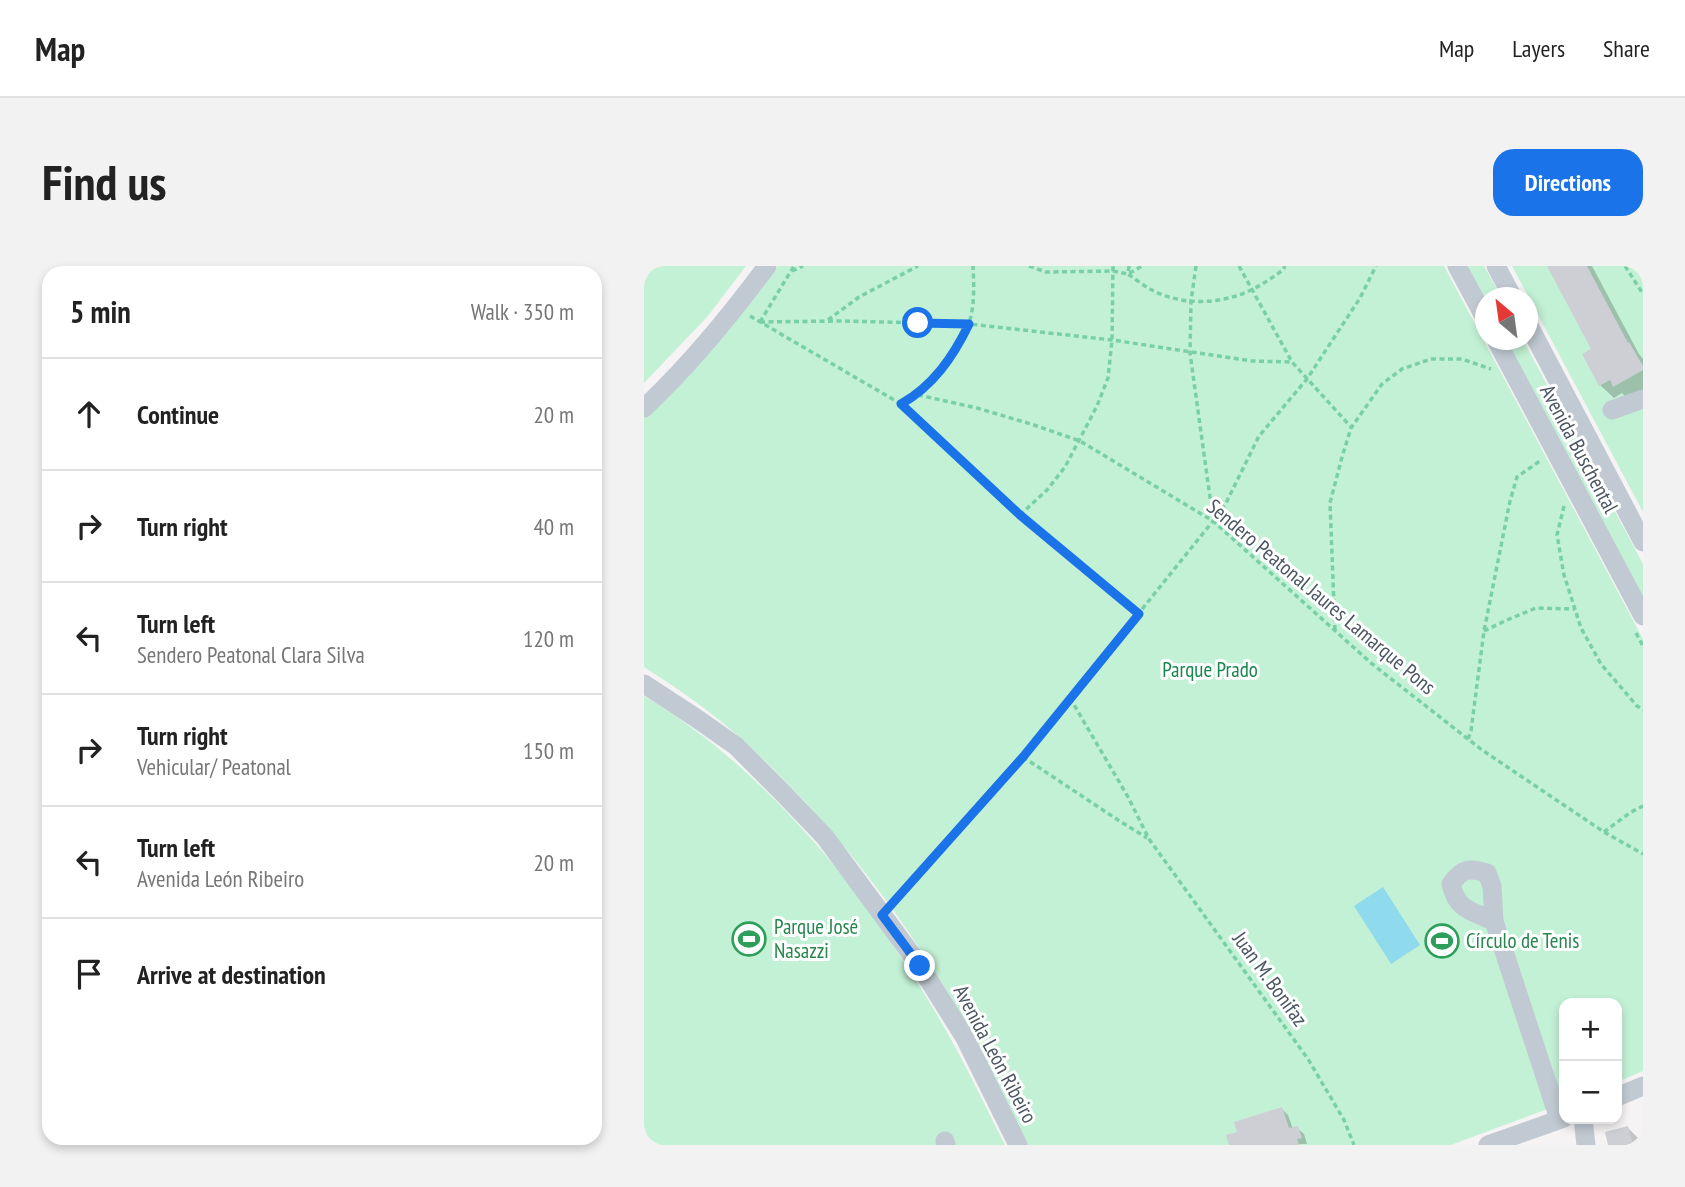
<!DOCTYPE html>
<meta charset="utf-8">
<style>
body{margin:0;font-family:"PT Sans Narrow",sans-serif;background:#f2f2f2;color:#222}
.controls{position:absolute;right:21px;bottom:21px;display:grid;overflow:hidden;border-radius:14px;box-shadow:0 4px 10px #0003}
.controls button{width:63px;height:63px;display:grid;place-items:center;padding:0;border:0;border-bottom:2px solid #e0e0e0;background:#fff;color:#222;font:35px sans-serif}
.compass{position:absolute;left:831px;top:21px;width:63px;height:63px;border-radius:50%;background:#fff;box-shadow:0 4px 10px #0003;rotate:331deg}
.stop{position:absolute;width:21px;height:21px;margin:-16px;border:5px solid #1a73e8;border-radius:50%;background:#fff}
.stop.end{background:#1a73e8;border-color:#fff;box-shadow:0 2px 7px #0008}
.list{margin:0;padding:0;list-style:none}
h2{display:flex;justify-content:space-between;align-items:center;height:91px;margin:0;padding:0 28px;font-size:30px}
h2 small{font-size:23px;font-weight:400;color:#767676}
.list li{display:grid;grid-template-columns:46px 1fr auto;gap:21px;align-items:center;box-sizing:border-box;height:112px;padding:0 28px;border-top:2px solid #e0e0e0}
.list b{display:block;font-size:26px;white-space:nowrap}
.list p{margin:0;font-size:23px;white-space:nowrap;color:#767676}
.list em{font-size:23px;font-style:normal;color:#767676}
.icon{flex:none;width:38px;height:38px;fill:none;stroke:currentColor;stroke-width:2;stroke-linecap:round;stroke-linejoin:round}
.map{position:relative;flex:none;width:999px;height:879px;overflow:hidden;border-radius:21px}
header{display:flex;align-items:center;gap:42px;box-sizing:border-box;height:98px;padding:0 35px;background:#fff;border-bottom:2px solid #e0e0e0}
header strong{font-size:33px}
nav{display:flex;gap:38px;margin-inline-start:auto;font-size:24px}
.intro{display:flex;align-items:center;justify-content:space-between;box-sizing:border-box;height:168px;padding:0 42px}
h1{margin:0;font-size:49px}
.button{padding:18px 32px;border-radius:21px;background:#1a73e8;color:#fff;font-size:24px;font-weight:700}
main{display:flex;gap:42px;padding:0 42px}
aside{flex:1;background:#fff;border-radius:21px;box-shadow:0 4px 10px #0003}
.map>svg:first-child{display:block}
.green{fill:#c3f1d5}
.water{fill:#90daee}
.shadow{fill:#0003}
.building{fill:#cdcfd5}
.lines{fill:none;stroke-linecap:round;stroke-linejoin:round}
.path{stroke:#7ad0a6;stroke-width:3.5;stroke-dasharray:5 3.5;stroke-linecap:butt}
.minor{stroke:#c1cad2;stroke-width:19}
.route{stroke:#1a73e8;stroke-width:9}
.labels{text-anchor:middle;stroke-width:6;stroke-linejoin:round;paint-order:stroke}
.street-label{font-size:21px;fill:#4a5661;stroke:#fff}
.park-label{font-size:21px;fill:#17864f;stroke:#fff}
.leisure-label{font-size:21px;fill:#27864d;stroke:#fff;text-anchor:start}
</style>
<header>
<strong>Map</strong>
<nav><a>Map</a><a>Layers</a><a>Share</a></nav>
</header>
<div class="intro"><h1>Find us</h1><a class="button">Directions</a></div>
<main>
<aside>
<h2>5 min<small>Walk · 350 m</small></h2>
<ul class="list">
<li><svg class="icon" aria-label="ahead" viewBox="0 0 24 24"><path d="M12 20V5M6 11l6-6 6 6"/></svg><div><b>Continue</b></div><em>20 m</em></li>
<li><svg class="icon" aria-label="right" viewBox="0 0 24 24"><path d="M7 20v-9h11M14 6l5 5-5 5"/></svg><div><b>Turn right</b></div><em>40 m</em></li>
<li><svg class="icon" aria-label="left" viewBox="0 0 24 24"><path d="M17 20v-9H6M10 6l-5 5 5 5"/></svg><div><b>Turn left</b><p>Sendero Peatonal Clara Silva</p></div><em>120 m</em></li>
<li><svg class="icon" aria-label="right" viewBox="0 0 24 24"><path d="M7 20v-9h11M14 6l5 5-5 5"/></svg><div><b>Turn right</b><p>Vehicular/ Peatonal</p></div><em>150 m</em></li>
<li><svg class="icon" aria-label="left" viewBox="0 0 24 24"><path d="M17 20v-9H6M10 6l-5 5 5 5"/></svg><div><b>Turn left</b><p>Avenida León Ribeiro</p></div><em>20 m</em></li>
<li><svg class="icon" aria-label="arrive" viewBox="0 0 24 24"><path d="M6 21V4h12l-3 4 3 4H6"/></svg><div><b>Arrive at destination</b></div></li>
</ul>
</aside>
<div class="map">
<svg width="999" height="879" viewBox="0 0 999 879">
<rect width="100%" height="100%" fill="#f5f3f3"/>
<!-- green -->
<g class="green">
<path d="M 0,0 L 102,0 L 63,51 L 0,117 Z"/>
<path d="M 134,0 L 800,0 L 999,373 L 999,805 L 973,816 L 973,737 L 920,737 L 920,837 L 807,879 L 383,879 C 319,732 220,585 102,477 C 71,448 36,424 0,401 L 0,152 L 104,38 Z"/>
<path d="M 822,0 L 840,0 L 857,31 L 842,32 L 841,37 Z"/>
<path d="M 868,0 L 999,0 L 999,246 L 990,229 Z"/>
<path d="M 861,74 L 879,74 L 999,298 L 999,331 Z"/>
<path d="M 0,430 C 126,505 228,635 300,761 C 322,799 341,840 361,879 L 0,879 Z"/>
</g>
<!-- water -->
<path class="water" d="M 739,621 L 776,679 L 747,698 L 710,640 Z"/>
<!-- shadow -->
<g class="shadow">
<path d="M 905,0 L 948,0 L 995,88 L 999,93 L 999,125 L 984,133 L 978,127 L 970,132 L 956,119 L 949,83 Z"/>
<path d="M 638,843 L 644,849 L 649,863 L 653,862 L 660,868 L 663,878 L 587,879 L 584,871 L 596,867 Z"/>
<path d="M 984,862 L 997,875 L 998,879 L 966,879 L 963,867 Z"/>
</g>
<!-- building -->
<g class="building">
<path d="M 903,0 L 943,0 L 984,77 L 985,76 L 999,100 L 999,104 L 969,121 L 966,114 L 955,120 L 938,88 L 947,83 Z"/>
<path d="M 638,841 L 645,862 L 654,860 L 658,872 L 653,873 L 655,879 L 585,879 L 582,869 L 593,866 L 590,856 Z"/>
<path d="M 984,860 L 989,879 L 964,879 L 961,866 Z"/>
</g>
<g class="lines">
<!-- path -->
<g class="path">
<path d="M 385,0 L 402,6 L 469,5 L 484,8 L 498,0"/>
<path d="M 485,0 L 484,8 C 491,13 499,19 506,23 C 536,40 576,39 607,24 C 618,19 629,11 639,4 L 641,0"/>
<path d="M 552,0 L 547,35 L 546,87 L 569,253"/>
<path d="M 595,0 L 648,96 L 707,161"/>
<path d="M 981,0 L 999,28"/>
<path d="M 148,5 L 159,0"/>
<path d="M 106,50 L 257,138 L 376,249 L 495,348"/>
<path d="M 184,54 L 215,31 L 274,0"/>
<path d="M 116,56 L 197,55 L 325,58 L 468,74 L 608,95 L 648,96"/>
<path d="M 116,56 L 150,0"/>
<path d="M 274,129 L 333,142 L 387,158 L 436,175 L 569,255 L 727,397 L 838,484 L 960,566 L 999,588"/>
<path d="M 257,138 C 287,121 312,93 324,60 C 331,41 330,20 329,0"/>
<path d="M 920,240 L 913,269 L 920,309 L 937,362 L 957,398 L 993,440 L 999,444"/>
<path d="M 376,249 L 403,224 L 421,201 L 453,140 L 464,112 L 468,74 L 469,0"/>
<path d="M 691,364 L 686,237 L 698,191 L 707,162 L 738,118 L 758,103 L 787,93 L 818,93 L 847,103"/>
<path d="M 840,365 L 863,354 L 892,342 L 931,343"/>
<path d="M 992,367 L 999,380"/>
<path d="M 426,432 L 484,531 L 505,573 L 664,793 L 700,854 L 710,879"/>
<path d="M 824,473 L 827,465 L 840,365 L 866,235 L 873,211 L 896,195"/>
<path d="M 379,491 L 474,554 L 503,572"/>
<path d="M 960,566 L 987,546 L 999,540"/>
<path d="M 250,634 L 379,491 L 569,255 L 581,239 L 615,170 L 663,113 L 716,32 L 732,0"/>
</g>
<!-- minor -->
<g class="minor">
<path d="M 813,0 L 842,54"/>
<path d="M 852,0 L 869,32"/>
<path d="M 884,58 L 999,276"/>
<path d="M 852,74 L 999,350"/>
<path d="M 0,142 C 46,99 86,50 123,0"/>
<path d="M 968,144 L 999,133"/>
<path d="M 0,418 L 52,452 L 92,480 L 136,524 L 181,571 L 276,700 L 321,772 L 374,879"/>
<path d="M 850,655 C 828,645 813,645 807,618 C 818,603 825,601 843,607 L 848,620 L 850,655 L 915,853"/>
<path d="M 973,831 L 999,820"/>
<path d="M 939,853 L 942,879"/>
<path d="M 301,875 L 302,879"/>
<path d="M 844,879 L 920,852"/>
</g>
</g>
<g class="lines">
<!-- route -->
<path class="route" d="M 274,57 L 325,58 C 309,91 289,120 257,138 L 376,249 L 495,348 L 379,491 L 238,649 L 276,700"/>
</g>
<!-- icons -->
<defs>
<symbol id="stadium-ring" viewBox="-11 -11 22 22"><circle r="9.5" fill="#fff" stroke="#2e9e5b" stroke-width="1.5"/><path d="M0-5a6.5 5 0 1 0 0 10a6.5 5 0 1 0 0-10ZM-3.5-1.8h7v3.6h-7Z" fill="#2e9e5b"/></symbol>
</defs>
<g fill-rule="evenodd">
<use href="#stadium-ring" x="86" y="654" width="38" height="38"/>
<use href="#stadium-ring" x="779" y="656" width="38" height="38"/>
</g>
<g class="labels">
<!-- street labels -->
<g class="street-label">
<text transform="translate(935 183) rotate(62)" y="7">Avenida Buschental</text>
<text transform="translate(677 331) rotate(40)" y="7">Sendero Peatonal Jaures Lamarque Pons</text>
<text transform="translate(626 713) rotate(54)" y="7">Juan M. Bonifaz</text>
<text transform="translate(351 788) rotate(62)" y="7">Avenida León Ribeiro</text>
</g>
<!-- park labels -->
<g class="park-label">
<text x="566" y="411">Parque Prado</text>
</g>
<!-- leisure labels -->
<g class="leisure-label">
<text x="130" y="668">Parque José<tspan x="130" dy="24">Nasazzi</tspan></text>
<text x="822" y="682">Círculo de Tenis</text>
</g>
</g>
</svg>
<div class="controls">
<button>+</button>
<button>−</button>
</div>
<svg class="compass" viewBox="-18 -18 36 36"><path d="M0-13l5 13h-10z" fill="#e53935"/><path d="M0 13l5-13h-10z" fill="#767676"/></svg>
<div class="stop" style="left:274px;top:57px"></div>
<div class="stop end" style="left:276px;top:700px"></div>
</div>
</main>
